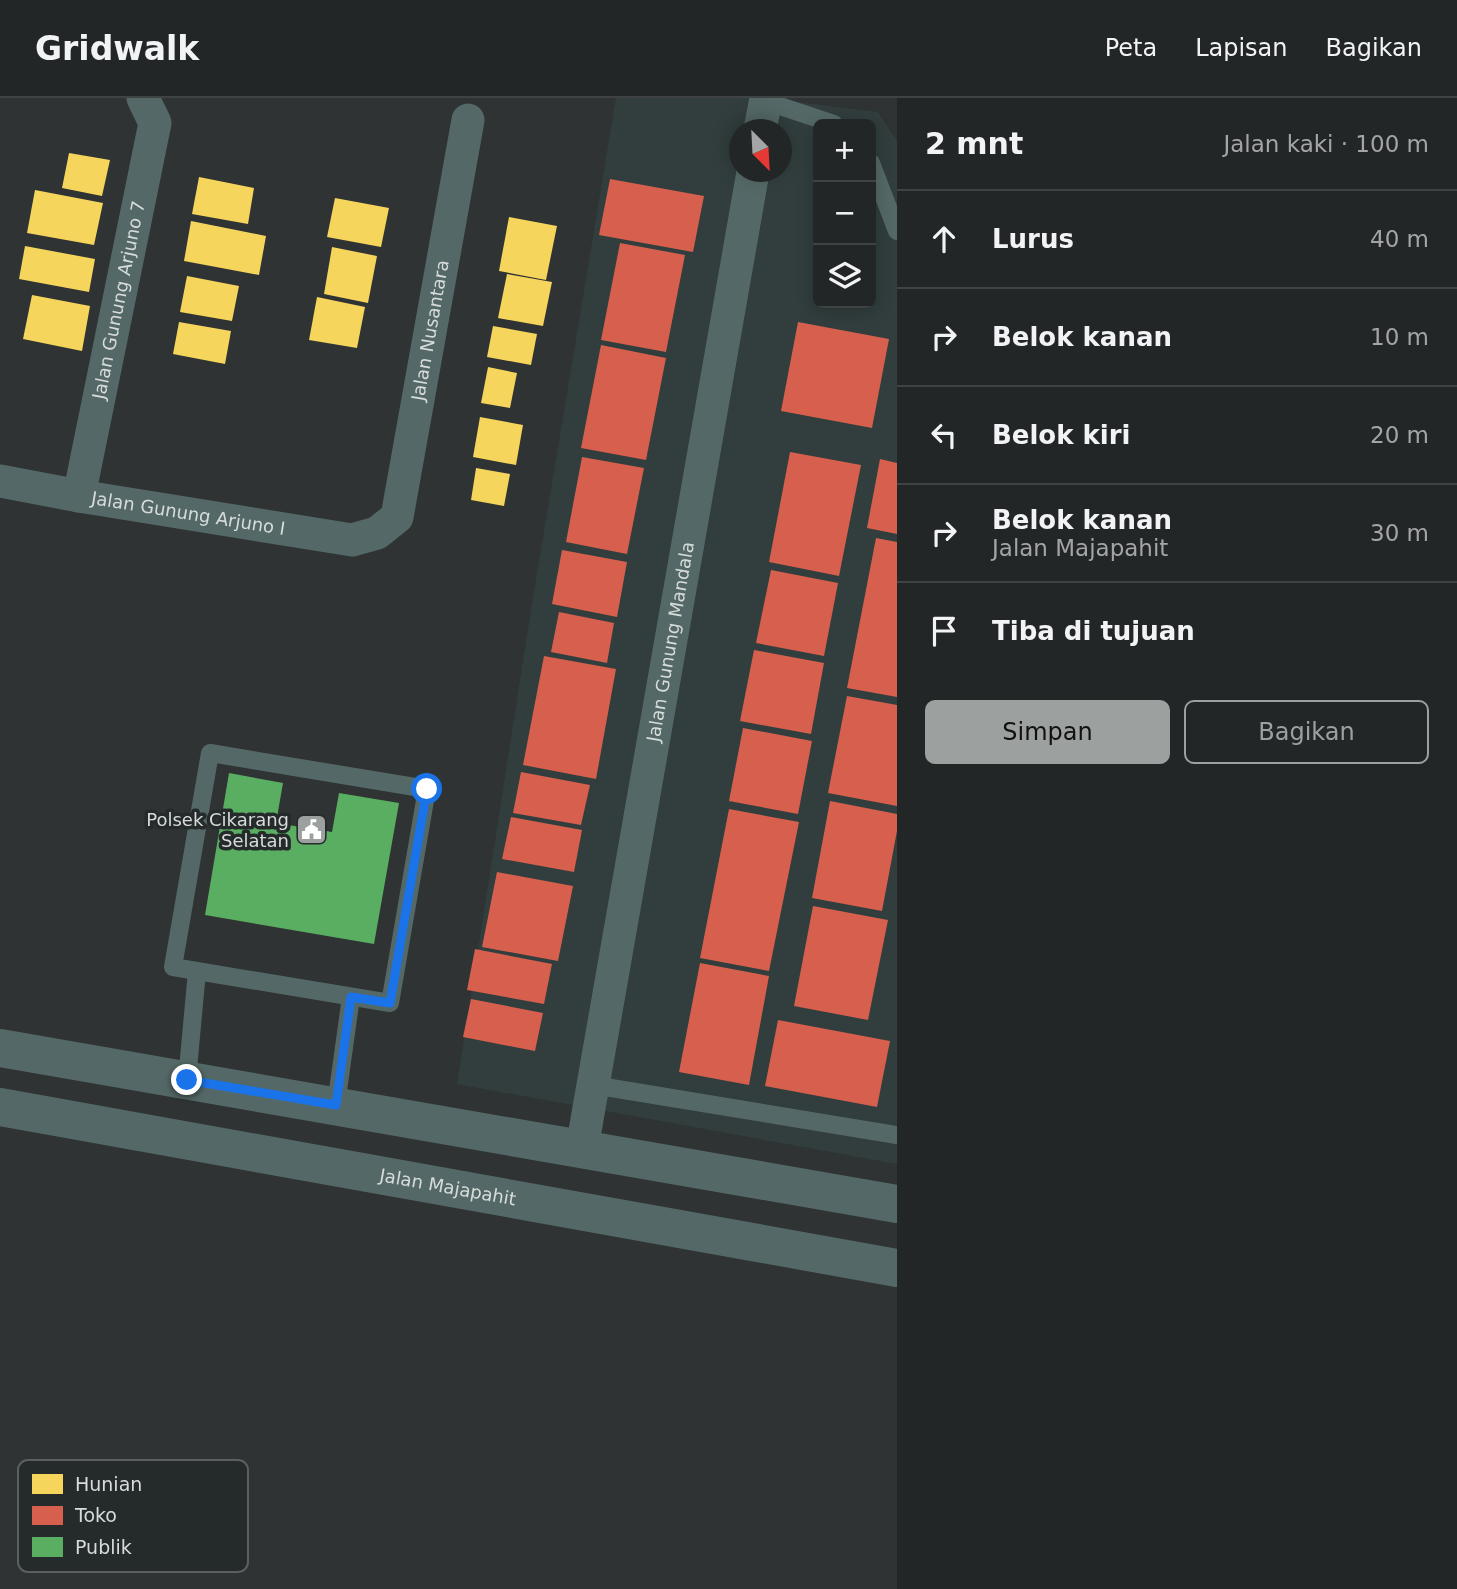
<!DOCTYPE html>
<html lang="id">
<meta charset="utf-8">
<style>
body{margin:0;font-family:"DejaVu Sans",sans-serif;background:#2f3232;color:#f1f3f6}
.controls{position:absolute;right:21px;top:21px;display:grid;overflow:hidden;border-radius:10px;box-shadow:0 4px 18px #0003}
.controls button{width:63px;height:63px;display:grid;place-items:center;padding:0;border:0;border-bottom:2px solid #404343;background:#232626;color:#f1f3f6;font:35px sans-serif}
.compass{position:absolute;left:729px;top:21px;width:63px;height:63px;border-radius:50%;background:#232626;box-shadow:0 4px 18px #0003;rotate:156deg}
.stop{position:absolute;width:21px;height:21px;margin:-16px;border:5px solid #1a73e8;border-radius:50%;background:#fff}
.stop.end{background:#1a73e8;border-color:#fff;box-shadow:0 2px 7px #0008}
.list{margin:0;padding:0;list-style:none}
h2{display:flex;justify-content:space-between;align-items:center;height:91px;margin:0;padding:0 28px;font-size:30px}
h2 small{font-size:23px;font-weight:400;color:#a3a5a7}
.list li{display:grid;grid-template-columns:46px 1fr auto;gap:21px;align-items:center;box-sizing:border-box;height:98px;padding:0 28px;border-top:2px solid #404343}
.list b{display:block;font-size:26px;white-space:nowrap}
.list p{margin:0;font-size:23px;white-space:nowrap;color:#a3a5a7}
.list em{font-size:23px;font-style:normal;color:#a3a5a7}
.actions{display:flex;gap:14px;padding:21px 28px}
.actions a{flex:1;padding:16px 0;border:2px solid #9ca1a0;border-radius:10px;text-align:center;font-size:24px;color:#9ca1a0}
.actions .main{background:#9ca1a0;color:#111}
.icon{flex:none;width:38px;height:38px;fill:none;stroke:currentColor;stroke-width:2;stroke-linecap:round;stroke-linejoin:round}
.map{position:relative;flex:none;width:897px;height:1491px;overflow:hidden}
header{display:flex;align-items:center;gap:42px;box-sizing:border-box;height:98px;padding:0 35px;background:#232626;border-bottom:2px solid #404343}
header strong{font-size:33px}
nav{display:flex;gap:38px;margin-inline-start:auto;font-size:24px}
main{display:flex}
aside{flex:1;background:#232626}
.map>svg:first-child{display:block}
.built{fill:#313e3d;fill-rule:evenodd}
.homes{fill:#f6d55c}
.shops{fill:#d6604d}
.public{fill:#5aae61}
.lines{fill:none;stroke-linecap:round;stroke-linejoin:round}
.service{stroke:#546967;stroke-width:18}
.minor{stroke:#546967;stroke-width:33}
.tertiary{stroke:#546967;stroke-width:38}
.route{stroke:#1a73e8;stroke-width:9}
.labels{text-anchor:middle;stroke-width:7;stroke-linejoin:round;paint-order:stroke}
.street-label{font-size:18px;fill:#d7dcdb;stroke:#242b2a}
.poi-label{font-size:18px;fill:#d7dcdb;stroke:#242b2a;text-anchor:end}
.key{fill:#242b2a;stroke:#5a605f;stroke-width:2}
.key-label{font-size:19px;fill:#d7dcdb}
</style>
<header>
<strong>Gridwalk</strong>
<nav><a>Peta</a><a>Lapisan</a><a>Bagikan</a></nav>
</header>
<main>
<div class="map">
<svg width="897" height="1491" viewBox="0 0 897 1491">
<rect width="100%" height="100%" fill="#2f3333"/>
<!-- built -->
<path class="built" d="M 616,0 L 765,0 L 878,14 L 897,43 L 897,1066 L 457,986 L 532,506 ZM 818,26 L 871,26 L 871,205 L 818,205 ZM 740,32 L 782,32 L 782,74 L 740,74 Z"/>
<!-- homes -->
<g class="homes">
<path d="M 69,55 L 110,62 L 102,98 L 62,90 Z"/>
<path d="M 199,79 L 254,90 L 248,126 L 192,116 Z"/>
<path d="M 35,92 L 103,105 L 94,147 L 27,135 Z"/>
<path d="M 335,100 L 389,110 L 381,149 L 327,139 Z"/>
<path d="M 509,119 L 557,128 L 546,182 L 499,173 Z"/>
<path d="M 191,123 L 266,138 L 259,177 L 184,163 Z"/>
<path d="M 25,148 L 95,161 L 89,194 L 19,181 Z"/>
<path d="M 332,149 L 377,158 L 368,205 L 324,196 Z"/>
<path d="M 507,176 L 552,184 L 543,228 L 498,220 Z"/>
<path d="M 187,178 L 239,188 L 232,223 L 180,214 Z"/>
<path d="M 32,197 L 90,208 L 82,253 L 23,241 Z"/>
<path d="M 317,199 L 365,209 L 357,250 L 309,242 Z"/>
<path d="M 179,224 L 231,233 L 225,266 L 173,256 Z"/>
<path d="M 493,228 L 537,236 L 531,267 L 487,259 Z"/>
<path d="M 488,269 L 517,275 L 510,310 L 481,305 Z"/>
<path d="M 480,319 L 523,327 L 516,367 L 473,359 Z"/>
<path d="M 476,370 L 510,376 L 504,408 L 471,402 Z"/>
</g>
<!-- shops -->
<g class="shops">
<path d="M 610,81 L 704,98 L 693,154 L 599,137 Z"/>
<path d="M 620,145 L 685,157 L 666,254 L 601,242 Z"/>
<path d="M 798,224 L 889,241 L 872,330 L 781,313 Z"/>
<path d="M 601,247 L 666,260 L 646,362 L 581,350 Z"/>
<path d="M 790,354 L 861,367 L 839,478 L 769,464 Z"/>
<path d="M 582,359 L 644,370 L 627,456 L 566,444 Z"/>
<path d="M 880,361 L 897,365 L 897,436 L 867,430 Z"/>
<path d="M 876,440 L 897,444 L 897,599 L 847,590 Z"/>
<path d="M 562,452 L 627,464 L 617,519 L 552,506 Z"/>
<path d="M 771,472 L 838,485 L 824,558 L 756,545 Z"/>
<path d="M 559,514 L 614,525 L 607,565 L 551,554 Z"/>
<path d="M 754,552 L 824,565 L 811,636 L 740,623 Z"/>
<path d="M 544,558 L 616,571 L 596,681 L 523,667 Z"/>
<path d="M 847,598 L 897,607 L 897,708 L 828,695 Z"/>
<path d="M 743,630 L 812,643 L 798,716 L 729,703 Z"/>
<path d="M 521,674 L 590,687 L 581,727 L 513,715 Z"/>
<path d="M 830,703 L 897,716 L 897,733 L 882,813 L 812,800 Z"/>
<path d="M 729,711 L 799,724 L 769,873 L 700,860 Z"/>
<path d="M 511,719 L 582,732 L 574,774 L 502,761 Z"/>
<path d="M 497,774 L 573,788 L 558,863 L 482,849 Z"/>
<path d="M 813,808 L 888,822 L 868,922 L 794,908 Z"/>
<path d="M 475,851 L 552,866 L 544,906 L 467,892 Z"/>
<path d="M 700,865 L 769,878 L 749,987 L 679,974 Z"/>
<path d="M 471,901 L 543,915 L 535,953 L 463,939 Z"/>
<path d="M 778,922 L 890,943 L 877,1009 L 765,988 Z"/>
</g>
<!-- public -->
<path class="public" d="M 229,675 L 283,685 L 276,725 L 332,734 L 339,695 L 399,705 L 374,846 L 205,817 Z"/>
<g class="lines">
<!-- service -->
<g class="service">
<path d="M 765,3 L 834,26"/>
<path d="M 871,65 L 897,133"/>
<path d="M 210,655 L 427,691 L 390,905 L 173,869 Z"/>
<path d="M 187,982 L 197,873"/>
<path d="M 593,987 L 897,1037"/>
<path d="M 336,1007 L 351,899"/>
</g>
<!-- minor -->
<g class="minor">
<path d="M 760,32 L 766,0"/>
<path id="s1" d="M 0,383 L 79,398 L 352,442 L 377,435 L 397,419 L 468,22"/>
<path id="s2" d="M 79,398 L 155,25 L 143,0"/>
<path id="s3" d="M 582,1050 L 753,74"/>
</g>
<!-- tertiary -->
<g class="tertiary">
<path d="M 0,950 L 897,1106"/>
<path id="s4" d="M 0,1009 L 897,1170"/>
</g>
</g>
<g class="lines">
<!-- route -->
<path class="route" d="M 187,982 L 336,1007 L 351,899 L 390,905 L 427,691"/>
</g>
<!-- icons -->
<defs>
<symbol id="civic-square" viewBox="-11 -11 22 22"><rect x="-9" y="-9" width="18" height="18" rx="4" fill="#9ca1a0" stroke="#242b2a"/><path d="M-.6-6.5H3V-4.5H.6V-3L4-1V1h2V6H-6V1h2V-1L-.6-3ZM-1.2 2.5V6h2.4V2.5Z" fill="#fff"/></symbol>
</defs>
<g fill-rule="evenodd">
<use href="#civic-square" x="294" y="714" width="35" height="35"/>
</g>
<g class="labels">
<!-- street labels -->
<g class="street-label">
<text dy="6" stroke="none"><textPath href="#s2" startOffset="200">Jalan Gunung Arjuno 7</textPath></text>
<text dy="6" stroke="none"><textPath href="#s1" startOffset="598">Jalan Nusantara</textPath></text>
<text dy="6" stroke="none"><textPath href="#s1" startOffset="191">Jalan Gunung Arjuno I</textPath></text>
<text dy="6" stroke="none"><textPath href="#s3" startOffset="514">Jalan Gunung Mandala</textPath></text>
<text dy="6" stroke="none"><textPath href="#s4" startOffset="455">Jalan Majapahit</textPath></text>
</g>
<!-- poi labels -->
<g class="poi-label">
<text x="289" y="728">Polsek Cikarang<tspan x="289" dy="21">Selatan</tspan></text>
</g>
</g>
<!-- legend -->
<rect x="18" y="1362" width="230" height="112" rx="10" class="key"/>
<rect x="32" y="1376" width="31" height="20" fill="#f6d55c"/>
<rect x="32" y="1408" width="31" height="19" fill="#d6604d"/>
<rect x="32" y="1439" width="31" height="20" fill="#5aae61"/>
<g class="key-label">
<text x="75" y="1393">Hunian</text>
<text x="75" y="1424">Toko</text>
<text x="75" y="1456">Publik</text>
</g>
</svg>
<div class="controls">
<button>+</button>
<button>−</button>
<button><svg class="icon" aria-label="layers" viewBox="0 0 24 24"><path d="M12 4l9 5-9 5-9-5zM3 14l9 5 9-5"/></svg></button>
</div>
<svg class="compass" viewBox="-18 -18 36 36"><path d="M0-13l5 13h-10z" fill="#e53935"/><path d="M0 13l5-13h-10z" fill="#a3a5a7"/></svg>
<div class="stop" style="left:427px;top:691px"></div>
<div class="stop end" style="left:187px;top:982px"></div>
</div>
<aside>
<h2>2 mnt<small>Jalan kaki · 100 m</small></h2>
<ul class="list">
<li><svg class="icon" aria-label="ahead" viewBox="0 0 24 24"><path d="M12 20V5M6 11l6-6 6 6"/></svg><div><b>Lurus</b></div><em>40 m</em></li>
<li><svg class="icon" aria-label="right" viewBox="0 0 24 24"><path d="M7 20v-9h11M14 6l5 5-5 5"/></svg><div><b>Belok kanan</b></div><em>10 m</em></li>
<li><svg class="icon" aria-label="left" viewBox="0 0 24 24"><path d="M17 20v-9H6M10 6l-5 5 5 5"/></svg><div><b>Belok kiri</b></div><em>20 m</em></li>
<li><svg class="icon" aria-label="right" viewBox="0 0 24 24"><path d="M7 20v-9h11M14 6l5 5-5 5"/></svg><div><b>Belok kanan</b><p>Jalan Majapahit</p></div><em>30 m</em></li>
<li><svg class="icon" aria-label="arrive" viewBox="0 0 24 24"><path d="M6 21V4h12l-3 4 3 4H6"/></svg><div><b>Tiba di tujuan</b></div></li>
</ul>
<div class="actions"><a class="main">Simpan</a><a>Bagikan</a></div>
</aside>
</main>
